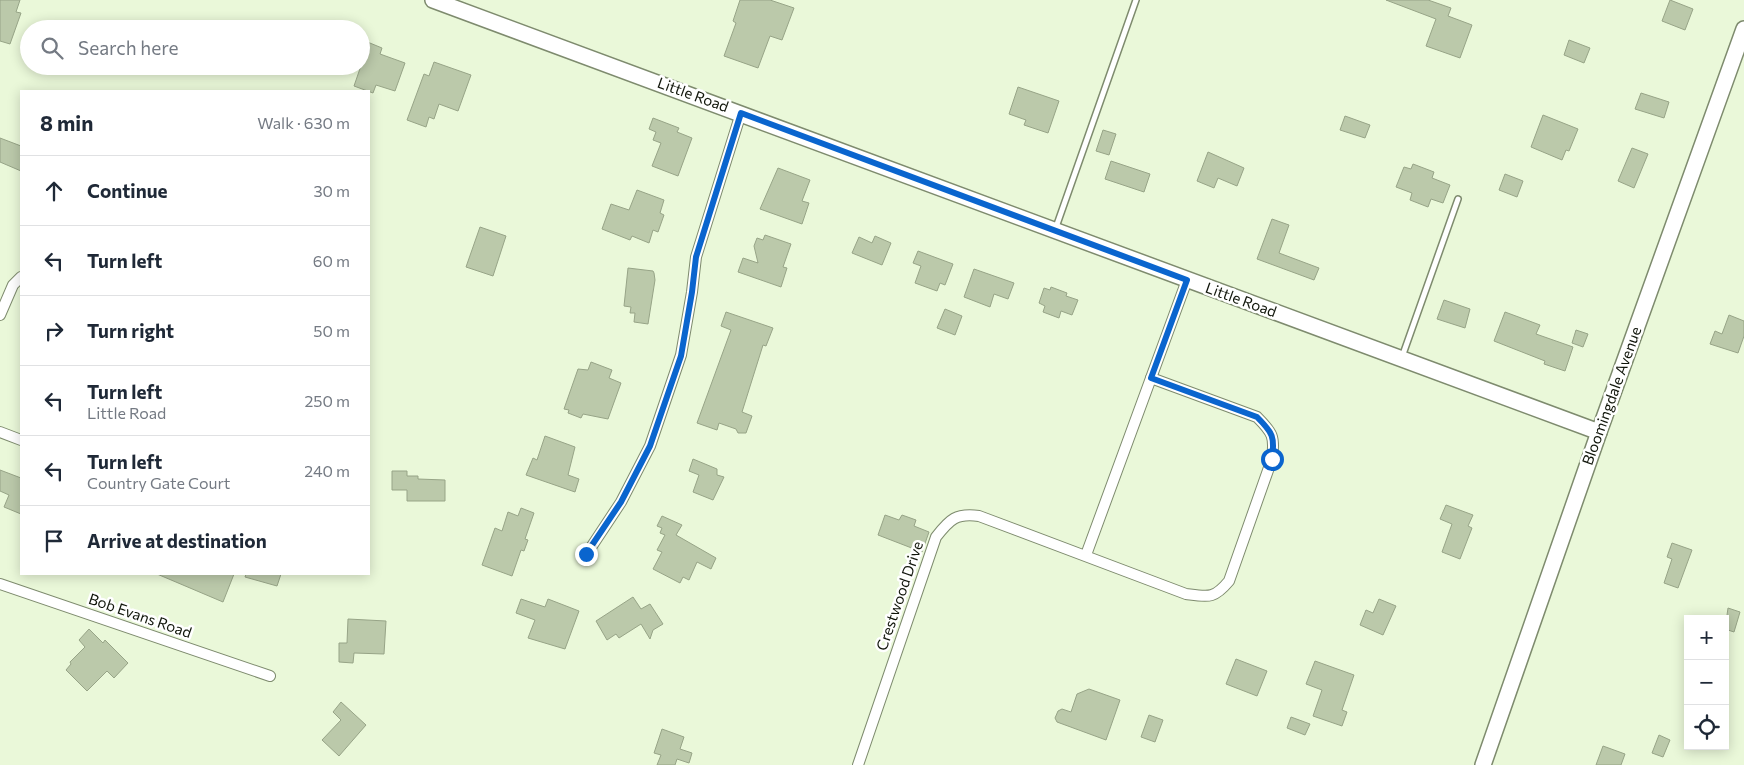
<!DOCTYPE html>
<meta charset="utf-8">
<style>
body{margin:0;font-family:Commissioner,sans-serif;background:#f2f2f3;color:#1f2937}
.controls{position:absolute;right:15px;bottom:15px;display:grid;overflow:hidden;border-radius:0px;box-shadow:0 2px 12px #0003}
.controls button{width:45px;height:45px;display:grid;place-items:center;padding:0;border:0;border-bottom:1px solid #e0e1e3;background:#fff;color:#1f2937;font:25px sans-serif}
.stop{position:absolute;width:15px;height:15px;margin:-11px;border:4px solid #0a65ce;border-radius:50%;background:#fff}
.stop.end{background:#0a65ce;border-color:#fff;box-shadow:0 1px 5px #0008}
.list{margin:0;padding:0;list-style:none}
h2{display:flex;justify-content:space-between;align-items:center;height:65px;margin:0;padding:0 20px;font-size:21px}
h2 small{font-size:16px;font-weight:400;color:#747a83}
.list li{display:grid;grid-template-columns:32px 1fr auto;gap:15px;align-items:center;box-sizing:border-box;height:70px;padding:0 20px;border-top:1px solid #e0e1e3}
.list b{display:block;font-size:19px;white-space:nowrap}
.list p{margin:0;font-size:16px;white-space:nowrap;color:#747a83}
.list em{font-size:16px;font-style:normal;color:#747a83}
.icon{flex:none;width:28px;height:28px;fill:none;stroke:currentColor;stroke-width:2;stroke-linecap:round;stroke-linejoin:round}
.map{position:relative;flex:none;width:1744px;height:765px;overflow:hidden}
.search{position:absolute;background:#fff;box-shadow:0 2px 12px #0003;left:20px;top:20px;width:350px;height:55px;display:flex;align-items:center;gap:12px;box-sizing:border-box;padding:0 18px;border-radius:28px;color:#747a83;font-size:19px}
.panel{position:absolute;background:#fff;box-shadow:0 2px 12px #0003;left:20px;top:90px;width:350px;height:485px;border-radius:0px}
.map>svg:first-child{display:block}
.building{fill:#bbc9aa;stroke:#97a487}
.lines{fill:none;stroke-linecap:round;stroke-linejoin:round}
.lane-casing{stroke:#7e8b6e;stroke-width:8}
.street-casing{stroke:#7e8b6e;stroke-width:12}
.secondary-casing{stroke:#7e8b6e;stroke-width:18}
.lane{stroke:#fff;stroke-width:5}
.street{stroke:#fff;stroke-width:10}
.secondary{stroke:#fff;stroke-width:15}
.route{stroke:#0a65ce;stroke-width:6}
.labels{text-anchor:middle;stroke-width:5;stroke-linejoin:round;paint-order:stroke}
.street-label{font-size:15px;fill:#10150a;stroke:#fff}
</style>
<div class="map">
<svg width="1744" height="765" viewBox="0 0 1744 765">
<rect width="100%" height="100%" fill="#eaf8d9"/>
<!-- building -->
<g class="building">
<path d="M 0,0 L 20,0 L 16,12 L 21,13 L 10,44 L 0,41 Z"/>
<path d="M 740,0 L 770,0 L 794,8 L 782,40 L 770,36 L 758,68 L 724,56 L 736,23 L 733,21 Z"/>
<path d="M 1386,0 L 1428,0 L 1451,8 L 1448,16 L 1472,25 L 1460,58 L 1426,46 L 1436,19 Z"/>
<path d="M 1670,0 L 1693,9 L 1685,30 L 1662,21 Z"/>
<path d="M 1569,40 L 1590,48 L 1584,63 L 1564,55 Z"/>
<path d="M 365,41 L 382,48 L 380,54 L 405,63 L 395,91 L 376,85 L 373,93 L 354,86 L 364,57 L 361,56 L 361,51 Z"/>
<path d="M 434,62 L 471,75 L 458,111 L 439,104 L 434,119 L 429,117 L 426,127 L 407,120 L 424,74 L 429,76 Z"/>
<path d="M 1018,87 L 1059,101 L 1048,133 L 1024,125 L 1026,120 L 1009,114 Z"/>
<path d="M 1641,93 L 1669,102 L 1664,118 L 1635,109 Z"/>
<path d="M 1543,115 L 1578,129 L 1569,151 L 1566,150 L 1562,160 L 1531,147 Z"/>
<path d="M 1345,116 L 1370,125 L 1365,138 L 1340,130 Z"/>
<path d="M 653,118 L 679,128 L 677,132 L 692,138 L 678,176 L 652,166 L 661,143 L 653,140 L 656,132 L 649,129 Z"/>
<path d="M 1103,130 L 1116,134 L 1109,155 L 1096,151 Z"/>
<path d="M 0,138 L 21,146 L 21,171 L 0,162 Z"/>
<path d="M 1632,148 L 1648,154 L 1634,188 L 1618,181 Z"/>
<path d="M 1208,152 L 1244,168 L 1237,186 L 1218,178 L 1214,188 L 1197,181 Z"/>
<path d="M 1111,161 L 1150,174 L 1144,192 L 1105,179 Z"/>
<path d="M 1413,164 L 1434,172 L 1432,178 L 1450,185 L 1443,203 L 1431,199 L 1428,207 L 1410,200 L 1412,193 L 1396,187 L 1404,167 L 1411,169 Z"/>
<path d="M 778,168 L 810,180 L 802,201 L 809,203 L 802,224 L 760,209 Z"/>
<path d="M 1505,174 L 1523,181 L 1517,197 L 1499,190 Z"/>
<path d="M 637,190 L 664,200 L 660,213 L 664,215 L 658,232 L 653,230 L 649,243 L 632,236 L 630,240 L 602,229 L 611,204 L 629,210 Z"/>
<path d="M 1272,219 L 1289,225 L 1279,253 L 1319,268 L 1314,280 L 1257,259 Z"/>
<path d="M 480,227 L 506,236 L 493,276 L 466,267 Z"/>
<path d="M 765,235 L 791,244 L 783,267 L 787,268 L 781,287 L 738,272 L 743,258 L 758,263 L 754,246 L 757,238 L 763,240 Z"/>
<path d="M 875,236 L 891,243 L 882,265 L 852,253 L 859,237 L 872,243 Z"/>
<path d="M 918,251 L 953,264 L 945,285 L 940,283 L 937,291 L 915,283 L 921,266 L 913,263 Z"/>
<path d="M 628,268 L 653,271 L 654,273 L 655,280 L 648,324 L 634,322 L 635,313 L 630,313 L 631,307 L 624,306 Z"/>
<path d="M 974,269 L 1014,283 L 1008,299 L 994,294 L 990,307 L 964,297 Z"/>
<path d="M 1051,287 L 1067,293 L 1066,296 L 1078,300 L 1072,315 L 1061,311 L 1059,318 L 1043,312 L 1045,306 L 1039,303 L 1044,288 L 1050,290 Z"/>
<path d="M 1444,300 L 1470,309 L 1465,328 L 1437,319 Z"/>
<path d="M 945,309 L 962,316 L 955,335 L 937,328 Z"/>
<path d="M 726,312 L 773,328 L 766,346 L 763,345 L 742,412 L 752,416 L 746,433 L 738,433 L 736,429 L 719,423 L 717,430 L 697,423 L 731,330 L 721,326 Z"/>
<path d="M 1505,312 L 1540,325 L 1536,334 L 1573,347 L 1565,371 L 1544,364 L 1545,361 L 1494,341 Z"/>
<path d="M 1729,315 L 1744,321 L 1744,336 L 1738,353 L 1710,344 L 1715,331 L 1722,334 Z"/>
<path d="M 1576,330 L 1588,334 L 1583,347 L 1572,343 Z"/>
<path d="M 591,362 L 612,370 L 609,378 L 621,383 L 608,419 L 583,414 L 581,418 L 568,413 L 569,410 L 564,409 L 578,369 L 588,370 Z"/>
<path d="M 545,436 L 575,447 L 568,475 L 579,479 L 575,492 L 526,475 L 533,458 L 537,460 Z"/>
<path d="M 693,459 L 717,469 L 717,475 L 724,477 L 713,500 L 693,492 L 699,475 L 689,471 Z"/>
<path d="M 0,470 L 21,478 L 21,514 L 4,507 L 9,495 L 0,491 Z"/>
<path d="M 392,471 L 407,471 L 407,476 L 418,476 L 418,479 L 445,480 L 445,501 L 407,501 L 407,490 L 392,490 Z"/>
<path d="M 1446,505 L 1473,515 L 1468,526 L 1472,528 L 1460,559 L 1442,552 L 1452,524 L 1440,519 Z"/>
<path d="M 521,508 L 534,513 L 525,539 L 528,540 L 524,551 L 521,550 L 512,576 L 482,565 L 495,528 L 502,531 L 508,512 L 518,516 Z"/>
<path d="M 885,515 L 899,520 L 902,515 L 916,520 L 914,526 L 929,532 L 922,552 L 878,535 Z"/>
<path d="M 662,516 L 682,525 L 676,535 L 716,558 L 711,569 L 697,562 L 689,580 L 683,577 L 680,583 L 653,569 L 662,552 L 657,550 L 665,535 L 660,533 L 662,528 L 657,526 Z"/>
<path d="M 1672,543 L 1692,550 L 1678,588 L 1664,583 L 1672,559 L 1667,557 Z"/>
<path d="M 157,574 L 234,574 L 223,602 Z"/>
<path d="M 246,574 L 281,574 L 277,586 L 245,577 Z"/>
<path d="M 633,597 L 641,609 L 650,604 L 663,624 L 653,630 L 650,639 L 641,624 L 619,638 L 616,634 L 607,640 L 596,621 Z"/>
<path d="M 521,599 L 545,607 L 548,599 L 579,611 L 565,649 L 528,638 L 535,620 L 516,613 Z"/>
<path d="M 1379,599 L 1396,606 L 1383,635 L 1360,625 L 1366,610 L 1373,613 Z"/>
<path d="M 1728,608 L 1740,612 L 1734,632 L 1725,629 Z"/>
<path d="M 348,619 L 386,621 L 384,654 L 354,653 L 353,663 L 339,662 L 339,643 L 347,643 Z"/>
<path d="M 89,629 L 103,643 L 105,640 L 128,663 L 114,678 L 107,671 L 87,691 L 66,670 L 71,664 L 70,662 L 85,647 L 79,640 Z"/>
<path d="M 1236,659 L 1267,671 L 1257,696 L 1226,684 Z"/>
<path d="M 1315,661 L 1354,675 L 1342,710 L 1347,712 L 1342,726 L 1313,716 L 1322,690 L 1306,684 Z"/>
<path d="M 1089,689 L 1120,700 L 1106,740 L 1057,722 L 1055,718 L 1058,711 L 1062,709 L 1071,712 L 1077,694 Z"/>
<path d="M 341,702 L 366,725 L 339,756 L 322,740 L 341,720 L 333,712 Z"/>
<path d="M 1149,715 L 1163,720 L 1155,742 L 1141,737 Z"/>
<path d="M 1291,717 L 1310,724 L 1305,735 L 1287,728 Z"/>
<path d="M 662,729 L 684,737 L 680,749 L 692,753 L 689,763 L 677,759 L 675,765 L 657,765 L 661,755 L 654,753 Z"/>
<path d="M 1659,735 L 1670,740 L 1663,757 L 1652,753 Z"/>
<path d="M 1603,746 L 1625,754 L 1621,765 L 1596,765 Z"/>
</g>
<g class="lines">
<defs>
<g id="lane">
<path d="M 1055,230 L 1136,0"/>
<path d="M 1402,357 L 1458,199"/>
</g>
<g id="street">
<path d="M 0,315 L 13,285 L 21,277"/>
<path d="M 0,432 L 21,440"/>
<path d="M 586,555 L 621,502 L 650,446 L 681,355 L 692,292 L 696,257 L 741,113"/>
<path d="M 1086,555 L 1187,280"/>
<path d="M 0,584 L 270,676"/>
<path d="M 858,765 L 936,537 C 950,519 956,513 979,516 L 1186,594 C 1209,597 1214,599 1229,581 L 1272,459 C 1275,437 1273,433 1257,417 L 1151,378"/>
</g>
<g id="secondary">
<path d="M 433,0 L 1599,432"/>
<path d="M 1483,765 L 1599,432 L 1744,29"/>
</g>
</defs>
<!-- lane casing -->
<use href="#lane" class="lane-casing"/>
<!-- street casing -->
<use href="#street" class="street-casing"/>
<!-- secondary casing -->
<use href="#secondary" class="secondary-casing"/>
<!-- lane -->
<use href="#lane" class="lane"/>
<!-- street -->
<use href="#street" class="street"/>
<!-- secondary -->
<use href="#secondary" class="secondary"/>
</g>
<g class="lines">
<!-- route -->
<path class="route" d="M 586,554 L 621,502 L 650,446 L 681,356 L 692,292 L 696,257 L 741,113 L 1187,280 L 1151,378 L 1257,417 C 1273,433 1275,437 1272,459"/>
</g>
<g class="labels">
<!-- street labels -->
<g class="street-label">
<text transform="translate(693 95) rotate(20)" y="5">Little Road</text>
<text transform="translate(1241 300) rotate(20)" y="5">Little Road</text>
<text transform="translate(1612 396) rotate(-70)" y="5">Bloomingdale Avenue</text>
<text transform="translate(900 596) rotate(-71)" y="5">Crestwood Drive</text>
<text transform="translate(140 616) rotate(19)" y="5">Bob Evans Road</text>
</g>
</g>
</svg>
<div class="controls">
<button>+</button>
<button>−</button>
<button><svg class="icon" aria-label="locate" viewBox="0 0 24 24"><circle cx="12" cy="12" r="6"/><path d="M12 2v4M12 18v4M2 12h4M18 12h4"/></svg></button>
</div>
<div class="stop" style="left:1272px;top:459px"></div>
<div class="stop end" style="left:586px;top:554px"></div>
<div class="search"><svg class="icon" aria-label="search" viewBox="0 0 24 24"><circle cx="10" cy="10" r="6"/><path d="M15 15l6 6"/></svg>Search here</div>
<section class="panel">
<h2>8 min<small>Walk · 630 m</small></h2>
<ul class="list">
<li><svg class="icon" aria-label="ahead" viewBox="0 0 24 24"><path d="M12 20V5M6 11l6-6 6 6"/></svg><div><b>Continue</b></div><em>30 m</em></li>
<li><svg class="icon" aria-label="left" viewBox="0 0 24 24"><path d="M17 20v-9H6M10 6l-5 5 5 5"/></svg><div><b>Turn left</b></div><em>60 m</em></li>
<li><svg class="icon" aria-label="right" viewBox="0 0 24 24"><path d="M7 20v-9h11M14 6l5 5-5 5"/></svg><div><b>Turn right</b></div><em>50 m</em></li>
<li><svg class="icon" aria-label="left" viewBox="0 0 24 24"><path d="M17 20v-9H6M10 6l-5 5 5 5"/></svg><div><b>Turn left</b><p>Little Road</p></div><em>250 m</em></li>
<li><svg class="icon" aria-label="left" viewBox="0 0 24 24"><path d="M17 20v-9H6M10 6l-5 5 5 5"/></svg><div><b>Turn left</b><p>Country Gate Court</p></div><em>240 m</em></li>
<li><svg class="icon" aria-label="arrive" viewBox="0 0 24 24"><path d="M6 21V4h12l-3 4 3 4H6"/></svg><div><b>Arrive at destination</b></div></li>
</ul>
</section>
</div>
